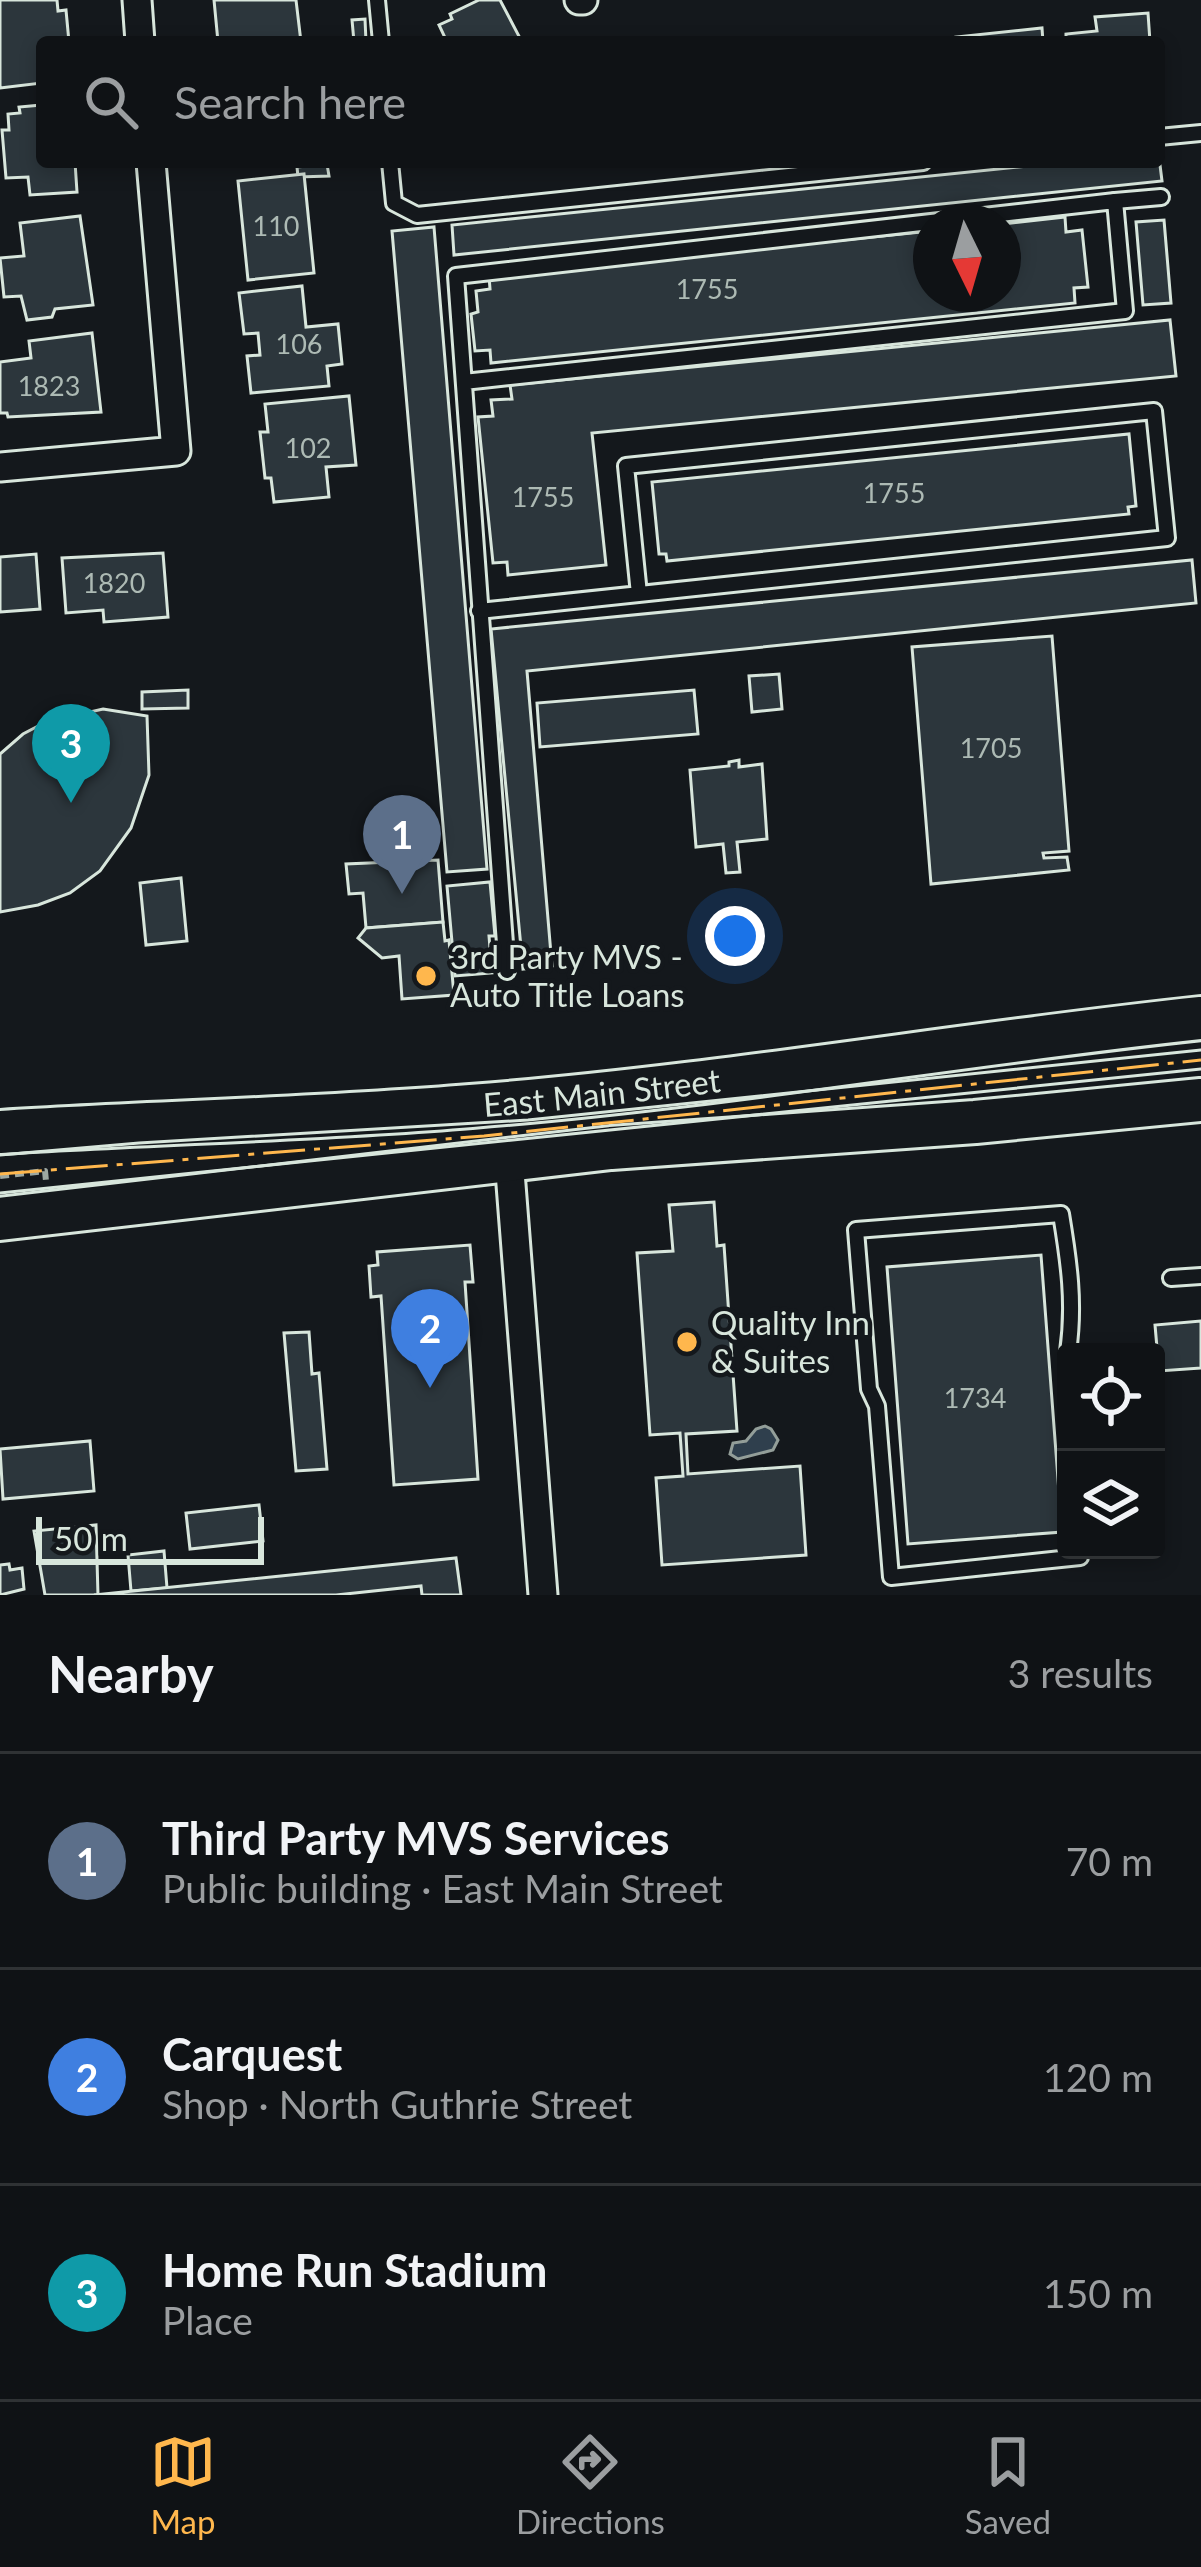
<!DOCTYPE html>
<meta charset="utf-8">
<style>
body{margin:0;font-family:Lato,sans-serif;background:#181b1e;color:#f1f3f6}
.controls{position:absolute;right:36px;bottom:36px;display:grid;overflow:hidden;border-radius:12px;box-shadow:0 6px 18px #0003}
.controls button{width:108px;height:108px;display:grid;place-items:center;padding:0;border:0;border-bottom:3px solid #2f3234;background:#0f1215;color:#f1f3f6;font:60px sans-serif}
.compass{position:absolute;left:913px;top:204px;width:108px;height:108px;border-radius:50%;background:#0f1215;box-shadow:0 6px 18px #0003;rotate:175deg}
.scale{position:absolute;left:36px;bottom:30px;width:228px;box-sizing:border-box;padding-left:12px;border:6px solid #d8e6dc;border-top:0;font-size:33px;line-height:42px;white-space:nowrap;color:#d8e6dc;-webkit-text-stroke:9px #14181c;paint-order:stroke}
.you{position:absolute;left:735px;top:936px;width:42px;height:42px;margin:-30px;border:9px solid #fff;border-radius:50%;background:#1a73e8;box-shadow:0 0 0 18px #1a73e833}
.badge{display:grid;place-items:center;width:78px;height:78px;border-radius:50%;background:#ffb74d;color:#fff;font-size:39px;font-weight:700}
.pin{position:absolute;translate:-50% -99px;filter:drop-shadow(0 3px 6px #0008)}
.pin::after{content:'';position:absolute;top:63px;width:42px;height:36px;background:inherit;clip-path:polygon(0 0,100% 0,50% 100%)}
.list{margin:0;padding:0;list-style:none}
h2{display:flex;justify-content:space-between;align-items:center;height:156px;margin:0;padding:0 48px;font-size:51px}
h2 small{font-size:39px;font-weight:400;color:#9b9ea0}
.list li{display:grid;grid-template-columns:78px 1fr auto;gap:36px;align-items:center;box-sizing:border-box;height:216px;padding:0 48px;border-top:3px solid #2f3234}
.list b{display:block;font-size:45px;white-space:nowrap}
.list p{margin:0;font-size:39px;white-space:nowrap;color:#9b9ea0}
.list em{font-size:39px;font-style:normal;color:#9b9ea0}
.icon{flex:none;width:66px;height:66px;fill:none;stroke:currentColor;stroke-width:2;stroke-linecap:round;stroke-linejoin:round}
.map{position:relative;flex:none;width:1201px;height:1595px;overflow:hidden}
.search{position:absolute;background:#0f1215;box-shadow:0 6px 18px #0003;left:36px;right:36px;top:36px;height:132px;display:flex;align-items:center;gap:30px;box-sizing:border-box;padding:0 42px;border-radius:12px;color:#9b9ea0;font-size:45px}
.sheet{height:804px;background:#0f1215}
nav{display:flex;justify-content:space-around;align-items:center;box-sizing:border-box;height:168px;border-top:3px solid #2f3234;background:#0f1215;font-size:33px;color:#9b9ea0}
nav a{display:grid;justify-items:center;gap:6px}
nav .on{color:#ffb74d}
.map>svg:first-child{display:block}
.water{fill:#2f3f4d;stroke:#939e99;stroke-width:3}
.building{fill:#2c363c;stroke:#d8e6dc;stroke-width:3}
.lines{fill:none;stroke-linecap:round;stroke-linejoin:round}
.service-casing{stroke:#d8e6dc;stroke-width:20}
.minor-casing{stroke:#d8e6dc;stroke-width:33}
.primary-casing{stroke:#d8e6dc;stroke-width:48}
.path{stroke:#9da8a2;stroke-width:6;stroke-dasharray:9 6;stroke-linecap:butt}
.service{stroke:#14181c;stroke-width:14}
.minor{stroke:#14181c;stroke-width:27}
.primary{stroke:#14181c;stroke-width:42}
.tram{stroke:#d8e6dc;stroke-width:3}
.power{stroke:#ffb74d;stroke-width:3;stroke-dasharray:42 9 6 9;stroke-linecap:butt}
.poi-dot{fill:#ffb74d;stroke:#14181c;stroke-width:4.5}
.labels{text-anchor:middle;stroke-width:9;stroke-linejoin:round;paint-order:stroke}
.number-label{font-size:27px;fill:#adbab4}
.poi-label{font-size:33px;fill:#d8e6dc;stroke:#14181c;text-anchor:start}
.street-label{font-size:33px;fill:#d8e6dc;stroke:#14181c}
</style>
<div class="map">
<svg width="1201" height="1595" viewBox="0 0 1201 1595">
<rect width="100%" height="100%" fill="#14181c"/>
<!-- water -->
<path class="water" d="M 765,1426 L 771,1429 L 778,1440 L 773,1450 L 738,1459 L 730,1454 L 733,1443 L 746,1441 L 756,1429 Z"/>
<!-- building -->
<g class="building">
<path d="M 0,0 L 57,0 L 58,11 L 66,10 L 69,42 L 42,42 L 42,83 L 0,88 Z"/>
<path d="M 214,0 L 296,0 L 301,42 L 218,42 Z"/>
<path d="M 479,0 L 500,0 L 522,42 L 447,42 L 439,25 L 452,19 L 450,14 Z"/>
<path d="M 1148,13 L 1150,42 L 1066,42 L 1066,34 L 1097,31 L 1095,17 Z"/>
<path d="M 365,19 L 366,42 L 354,42 L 352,20 Z"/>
<path d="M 1042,28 L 1043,42 L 957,42 L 956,37 Z"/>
<path d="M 42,105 L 42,162 L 75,162 L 77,192 L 30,195 L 28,177 L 6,178 L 2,130 L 9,130 L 8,114 L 20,113 L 19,107 Z"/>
<path d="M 1159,157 L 1162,181 L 454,255 L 452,225 L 1066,162 L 1159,162 Z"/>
<path d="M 327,164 L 329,176 L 298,177 L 297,167 Z"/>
<path d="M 304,174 L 314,273 L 248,280 L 238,181 Z"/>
<path d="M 80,216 L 93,305 L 55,309 L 52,317 L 27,320 L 21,296 L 4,297 L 0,258 L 24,256 L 20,223 Z"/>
<path d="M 1065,217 L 1066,232 L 1082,230 L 1088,287 L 1074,288 L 1075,303 L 491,363 L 490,350 L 475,351 L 471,314 L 478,312 L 476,291 L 490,289 L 489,276 L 931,231 L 931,294 L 1003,294 L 1003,224 Z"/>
<path d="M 1164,220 L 1171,303 L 1143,305 L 1136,222 Z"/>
<path d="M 434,227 L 487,869 L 447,872 L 392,231 Z"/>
<path d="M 302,286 L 306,327 L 338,324 L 342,364 L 327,366 L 329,386 L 251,393 L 247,356 L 260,355 L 258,333 L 244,334 L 239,293 Z"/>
<path d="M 1170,320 L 1176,376 L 592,433 L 606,565 L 508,575 L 507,562 L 493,563 L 478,417 L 493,416 L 491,400 L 512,399 L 510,385 Z"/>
<path d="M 92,333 L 101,412 L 8,417 L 7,413 L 0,413 L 0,362 L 31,358 L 29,341 Z"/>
<path d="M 349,396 L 356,465 L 326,467 L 329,497 L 274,502 L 271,478 L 265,478 L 260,432 L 268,432 L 265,404 Z"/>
<path d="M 1129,434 L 1136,506 L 1128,507 L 1129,514 L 667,561 L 666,554 L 659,554 L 652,482 Z"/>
<path d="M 163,553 L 168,617 L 104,622 L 103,610 L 66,613 L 62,558 Z"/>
<path d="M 36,554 L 40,609 L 0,612 L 0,557 Z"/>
<path d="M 1192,560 L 1196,603 L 527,671 L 552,966 L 523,969 L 491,629 Z"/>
<path d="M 1052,636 L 1069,851 L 1043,853 L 1044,858 L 1067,857 L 1069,870 L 931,884 L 912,647 Z"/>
<path d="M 779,674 L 782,709 L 752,712 L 749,676 Z"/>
<path d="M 188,690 L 188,708 L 142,709 L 142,692 Z"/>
<path d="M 694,690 L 698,734 L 540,747 L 537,703 Z"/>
<path d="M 103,709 L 147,716 L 149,775 L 131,828 L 100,871 L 70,893 L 38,905 L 0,912 L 0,754 L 23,734 L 46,722 Z"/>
<path d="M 739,760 L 739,767 L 762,764 L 767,839 L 737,842 L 740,872 L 726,873 L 723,844 L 696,847 L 690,770 L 729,766 L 729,762 Z"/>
<path d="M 438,860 L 443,922 L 366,928 L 363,893 L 349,894 L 346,864 Z"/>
<path d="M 181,878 L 187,941 L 146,945 L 140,883 Z"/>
<path d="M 490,882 L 495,936 L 489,936 L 492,973 L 455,976 L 447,886 Z"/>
<path d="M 443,922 L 445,941 L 449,940 L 454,995 L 402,999 L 399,956 L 382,958 L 358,938 L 366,928 Z"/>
<path d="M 714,1202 L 717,1246 L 724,1245 L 737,1431 L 686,1434 L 688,1474 L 800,1466 L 806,1555 L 662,1565 L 656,1478 L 683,1476 L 680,1433 L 650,1435 L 637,1253 L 673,1251 L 669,1205 Z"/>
<path d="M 470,1245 L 473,1282 L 465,1282 L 478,1479 L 394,1485 L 381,1296 L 371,1297 L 369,1266 L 378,1265 L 377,1252 Z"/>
<path d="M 1041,1255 L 1062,1532 L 908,1544 L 887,1267 Z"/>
<path d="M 1201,1321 L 1201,1368 L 1159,1371 L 1155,1325 Z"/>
<path d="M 309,1332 L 312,1374 L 319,1373 L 327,1469 L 296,1471 L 284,1333 Z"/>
<path d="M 90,1441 L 94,1491 L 3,1499 L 0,1449 Z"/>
<path d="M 259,1505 L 263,1541 L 190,1549 L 186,1513 Z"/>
<path d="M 96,1525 L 98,1595 L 45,1595 L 34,1531 Z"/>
<path d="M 164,1551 L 167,1588 L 131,1591 L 128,1555 Z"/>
<path d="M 456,1558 L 461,1595 L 422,1595 L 421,1586 L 336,1595 L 94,1595 Z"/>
<path d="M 9,1564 L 10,1570 L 22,1568 L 24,1589 L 0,1595 L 0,1565 Z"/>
</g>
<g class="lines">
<defs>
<g id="service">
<path d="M 377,0 L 381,42"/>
<path d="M 1159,137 L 1201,133"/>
<path d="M 390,162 L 394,203 L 417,215 L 923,162"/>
<path d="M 1115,201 L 1161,197"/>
<path d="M 464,382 L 1125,311 L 1115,201 L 456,276 L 507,971"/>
<path d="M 479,611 L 1167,538 L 1154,411 L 626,466 L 639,594"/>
<path d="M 1171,1278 L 1201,1276"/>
<path d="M 1068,1352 C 1075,1304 1069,1262 1061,1214 L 856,1230 L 869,1389 L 877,1406 L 891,1577 L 1080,1557 L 1080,1550"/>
</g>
<g id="minor">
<path d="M 137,0 L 140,42"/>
<path d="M 579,0 L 583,0"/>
<path d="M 0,467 L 176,451 L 151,162"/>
<path d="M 509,1159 L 543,1595"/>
</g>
<g id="primary">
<path id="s1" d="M 0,1132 C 157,1122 315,1119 471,1106 C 716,1087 957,1044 1201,1018"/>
<path d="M 0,1219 L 611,1148 L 975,1122 L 1201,1100"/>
</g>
</defs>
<!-- service casing -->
<use href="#service" class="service-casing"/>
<!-- minor casing -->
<use href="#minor" class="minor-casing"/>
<!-- primary casing -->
<use href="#primary" class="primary-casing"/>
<!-- path -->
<path class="path" d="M 0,1176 L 45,1171 L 46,1181"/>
<!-- service -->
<use href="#service" class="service"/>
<!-- minor -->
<use href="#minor" class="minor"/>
<!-- primary -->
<use href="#primary" class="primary"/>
<!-- tram -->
<g class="tram">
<path d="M 0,1155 L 139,1143 L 528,1120 L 1201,1050"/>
<path d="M 0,1193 L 1201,1069"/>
</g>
<!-- power -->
<path class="power" d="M 0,1174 L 484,1136 L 1201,1060"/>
</g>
<!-- markers -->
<g class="poi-dot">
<circle cx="426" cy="976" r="12"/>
<circle cx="687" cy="1342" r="12"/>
</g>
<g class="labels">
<!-- number labels -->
<g class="number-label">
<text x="276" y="236">110</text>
<text x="707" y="299">1755</text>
<text x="299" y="354">106</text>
<text x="49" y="396">1823</text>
<text x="308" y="458">102</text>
<text x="894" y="503">1755</text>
<text x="543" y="507">1755</text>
<text x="114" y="593">1820</text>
<text x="991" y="758">1705</text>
<text x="975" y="1408">1734</text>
</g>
<!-- poi labels -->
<g class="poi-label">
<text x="450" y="969">3rd Party MVS -<tspan x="450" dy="38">Auto Title Loans</tspan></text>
<text x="711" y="1335">Quality Inn<tspan x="711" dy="38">&amp; Suites</tspan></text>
</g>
<!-- street labels -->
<g class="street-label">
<text dy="12" stroke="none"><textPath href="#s1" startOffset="603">East Main Street</textPath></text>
</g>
</g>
</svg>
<div class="controls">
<button><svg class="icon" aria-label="locate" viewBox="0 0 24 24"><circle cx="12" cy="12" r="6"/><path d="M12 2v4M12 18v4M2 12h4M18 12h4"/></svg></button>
<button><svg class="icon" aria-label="layers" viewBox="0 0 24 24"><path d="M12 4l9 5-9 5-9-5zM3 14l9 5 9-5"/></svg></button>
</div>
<svg class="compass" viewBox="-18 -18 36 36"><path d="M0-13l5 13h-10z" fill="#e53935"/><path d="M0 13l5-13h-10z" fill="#9b9ea0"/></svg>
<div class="scale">50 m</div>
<div class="you"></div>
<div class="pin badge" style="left:402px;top:894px;background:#5c6f8a">1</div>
<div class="pin badge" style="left:430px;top:1388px;background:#3f7fe0">2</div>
<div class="pin badge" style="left:71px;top:803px;background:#0f9aa8">3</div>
<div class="search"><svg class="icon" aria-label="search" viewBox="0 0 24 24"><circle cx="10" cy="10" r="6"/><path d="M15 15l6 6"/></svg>Search here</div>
</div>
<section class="sheet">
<h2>Nearby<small>3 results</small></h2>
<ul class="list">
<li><span class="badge" style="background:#5c6f8a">1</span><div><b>Third Party MVS Services</b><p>Public building · East Main Street</p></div><em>70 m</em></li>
<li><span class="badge" style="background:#3f7fe0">2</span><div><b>Carquest</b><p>Shop · North Guthrie Street</p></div><em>120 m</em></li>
<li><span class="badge" style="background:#0f9aa8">3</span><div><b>Home Run Stadium</b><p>Place</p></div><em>150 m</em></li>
</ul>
</section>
<nav>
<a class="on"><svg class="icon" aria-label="map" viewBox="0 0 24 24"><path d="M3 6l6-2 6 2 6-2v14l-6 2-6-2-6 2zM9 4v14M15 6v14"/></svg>Map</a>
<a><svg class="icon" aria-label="directions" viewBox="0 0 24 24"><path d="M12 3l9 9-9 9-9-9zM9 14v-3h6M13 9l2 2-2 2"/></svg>Directions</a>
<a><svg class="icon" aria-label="saved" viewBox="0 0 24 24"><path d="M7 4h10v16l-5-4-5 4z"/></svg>Saved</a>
</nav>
